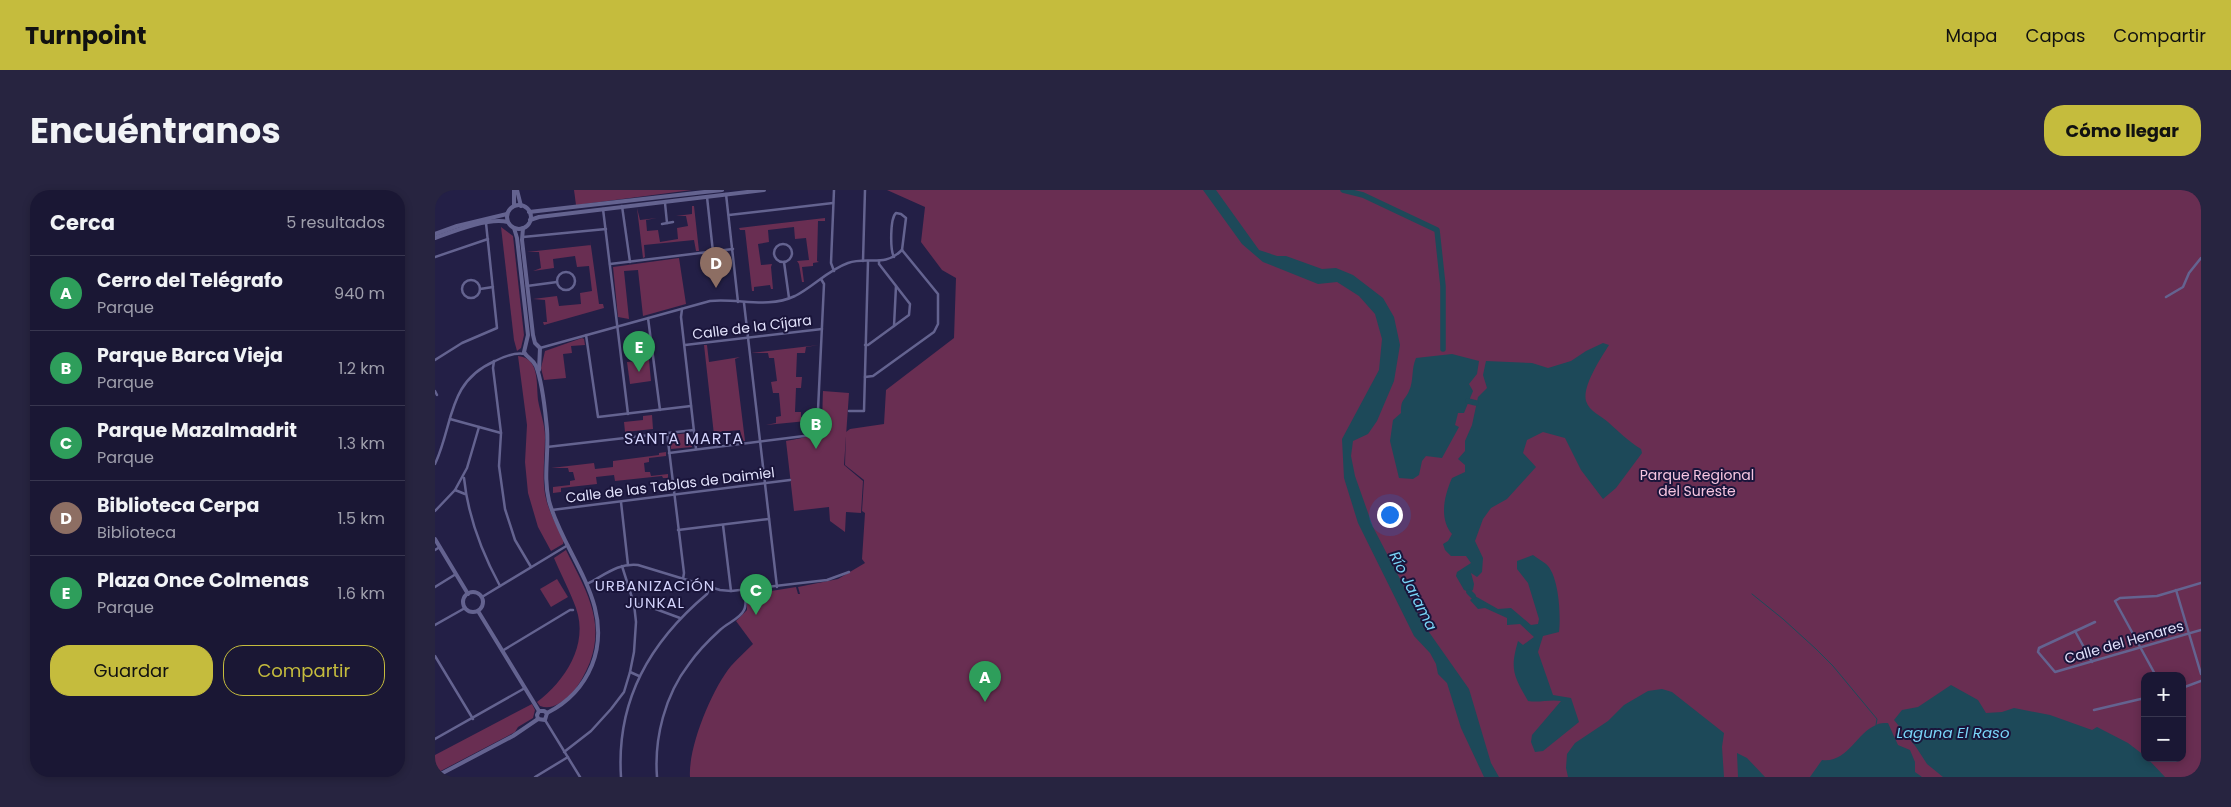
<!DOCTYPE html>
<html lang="es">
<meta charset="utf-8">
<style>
body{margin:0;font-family:Poppins,sans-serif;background:#272440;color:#f1f3f6}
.controls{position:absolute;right:15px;bottom:15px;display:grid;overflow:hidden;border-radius:10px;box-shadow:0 2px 8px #0003}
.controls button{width:45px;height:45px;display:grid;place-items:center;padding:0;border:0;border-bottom:1px solid #38364f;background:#1a1734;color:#f1f3f6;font:25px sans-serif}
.you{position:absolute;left:954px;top:324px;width:18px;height:18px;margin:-12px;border:4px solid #fff;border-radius:50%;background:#1a73e8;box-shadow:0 0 0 8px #1a73e833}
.badge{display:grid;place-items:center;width:32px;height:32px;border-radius:50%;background:#c5bc3d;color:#fff;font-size:16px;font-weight:700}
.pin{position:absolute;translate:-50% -41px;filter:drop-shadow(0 1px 2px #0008)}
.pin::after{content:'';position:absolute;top:26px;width:18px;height:15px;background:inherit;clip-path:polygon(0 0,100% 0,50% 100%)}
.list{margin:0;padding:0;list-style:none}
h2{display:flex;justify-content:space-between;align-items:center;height:65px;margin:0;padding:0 20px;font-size:21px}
h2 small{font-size:16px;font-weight:400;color:#9f9fac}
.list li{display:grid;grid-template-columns:32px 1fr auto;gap:15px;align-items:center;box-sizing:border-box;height:75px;padding:0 20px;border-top:1px solid #38364f}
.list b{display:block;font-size:19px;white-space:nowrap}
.list p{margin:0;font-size:16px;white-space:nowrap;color:#9f9fac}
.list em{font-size:16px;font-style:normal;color:#9f9fac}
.actions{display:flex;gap:10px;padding:15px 20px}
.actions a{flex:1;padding:11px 0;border:1px solid #c5bc3d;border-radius:20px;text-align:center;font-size:18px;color:#c5bc3d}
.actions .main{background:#c5bc3d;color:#111}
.map{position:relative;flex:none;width:1766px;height:587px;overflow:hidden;border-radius:20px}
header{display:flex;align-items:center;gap:30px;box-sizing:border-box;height:70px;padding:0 25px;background:#c5bc3d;color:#111}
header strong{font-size:24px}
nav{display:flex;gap:28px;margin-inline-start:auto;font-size:18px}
.intro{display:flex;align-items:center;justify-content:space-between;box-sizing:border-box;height:120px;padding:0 30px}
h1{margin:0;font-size:35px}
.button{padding:12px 22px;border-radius:20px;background:#c5bc3d;color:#111;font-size:18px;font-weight:700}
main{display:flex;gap:30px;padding:0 30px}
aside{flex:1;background:#1a1734;border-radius:20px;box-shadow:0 2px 8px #0003}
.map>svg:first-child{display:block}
.green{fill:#692e52;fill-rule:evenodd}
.water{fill:#1d4959}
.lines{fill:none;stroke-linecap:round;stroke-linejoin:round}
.stream{stroke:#1d4959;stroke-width:1}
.river{stroke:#1d4959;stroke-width:5.5}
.street{stroke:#646390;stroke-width:2.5}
.secondary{stroke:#646390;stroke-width:4}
.labels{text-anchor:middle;stroke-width:4;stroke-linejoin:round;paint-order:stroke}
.street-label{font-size:14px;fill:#e3e3fd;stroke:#1a153b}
.park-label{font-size:14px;fill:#f7c5e0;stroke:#1a153b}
.neighbourhood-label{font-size:15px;letter-spacing:1px;fill:#d3d3fc;stroke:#1a153b}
.water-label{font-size:15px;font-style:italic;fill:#78d4f7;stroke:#1a153b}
.quarter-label{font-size:16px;letter-spacing:1px;fill:#d3d3fc;stroke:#1a153b}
</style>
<header>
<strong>Turnpoint</strong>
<nav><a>Mapa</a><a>Capas</a><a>Compartir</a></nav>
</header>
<div class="intro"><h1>Encuéntranos</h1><a class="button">Cómo llegar</a></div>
<main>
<aside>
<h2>Cerca<small>5 resultados</small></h2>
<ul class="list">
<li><span class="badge" style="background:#2e9e5b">A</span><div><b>Cerro del Telégrafo</b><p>Parque</p></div><em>940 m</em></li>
<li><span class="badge" style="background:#2e9e5b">B</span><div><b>Parque Barca Vieja</b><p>Parque</p></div><em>1.2 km</em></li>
<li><span class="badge" style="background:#2e9e5b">C</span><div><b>Parque Mazalmadrit</b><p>Parque</p></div><em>1.3 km</em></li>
<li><span class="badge" style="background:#8d6e63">D</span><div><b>Biblioteca Cerpa</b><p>Biblioteca</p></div><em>1.5 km</em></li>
<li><span class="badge" style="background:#2e9e5b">E</span><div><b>Plaza Once Colmenas</b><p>Parque</p></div><em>1.6 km</em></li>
</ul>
<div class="actions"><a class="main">Guardar</a><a>Compartir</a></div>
</aside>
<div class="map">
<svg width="1766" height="587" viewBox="0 0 1766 587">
<rect width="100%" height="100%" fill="#231f46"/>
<!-- green -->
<g class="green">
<path d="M 139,0 L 257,0 L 141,15 Z"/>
<path d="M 452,0 L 1766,0 L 1766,587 L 255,587 C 253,557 277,499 296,476 C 303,468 311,461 318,454 L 301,431 L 312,420 L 312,405 L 361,397 L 363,404 L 365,404 L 363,397 L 403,389 L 430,373 L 427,369 L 430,323 L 427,321 L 429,290 L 410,275 L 411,242 L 415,239 L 449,234 L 451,200 L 519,148 L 521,88 L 507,80 L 486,52 L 490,17 ZM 1710,486 L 1747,486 L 1747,568 L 1710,568 Z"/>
<path d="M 257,16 L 259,16 L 264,61 L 261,61 L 259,50 L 209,55 L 210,67 L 208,68 L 202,18 L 205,30 L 222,28 L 211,30 L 212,41 L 223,40 L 225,52 L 243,49 L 242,38 L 253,36 L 251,26 L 241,26 L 257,24 Z"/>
<path d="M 390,28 L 390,31 L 383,31 L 382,71 L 384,72 L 378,73 L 378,76 L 367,77 L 369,92 L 367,92 L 364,74 L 362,71 L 374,70 L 371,48 L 360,49 L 359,37 L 333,40 L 334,52 L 323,54 L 326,75 L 337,74 L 336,77 L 338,99 L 336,99 L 335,95 L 319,97 L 319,101 L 317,101 L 310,40 L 305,40 L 304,38 Z"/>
<path d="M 66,37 L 78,46 L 89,145 L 86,158 L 82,161 L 79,150 Z"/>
<path d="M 155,49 L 164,114 L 168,114 L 169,118 L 109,135 L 108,132 L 112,132 L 110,110 L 98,109 L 122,106 L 124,116 L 146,114 L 145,103 L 157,101 L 154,76 L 142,77 L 140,66 L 118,69 L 119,78 L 98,81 L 106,78 L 104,62 L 92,62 L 156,55 Z"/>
<path d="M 244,68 L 251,114 L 208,126 L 203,80 L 189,81 L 194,129 L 183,127 L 178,77 Z"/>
<path d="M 147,148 L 149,149 L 150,155 L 136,156 L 137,163 L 128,164 L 131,188 L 109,190 L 106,178 L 110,161 Z"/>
<path d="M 269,155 L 272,155 L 274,172 L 305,167 L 300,169 L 310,251 L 307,251 L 305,240 L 283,242 L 284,254 L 280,254 Z"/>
<path d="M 384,155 L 371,157 L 370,163 L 362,163 L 361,187 L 367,187 L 366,198 L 361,198 L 360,222 L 366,222 L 366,227 L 382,228 L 382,230 L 331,235 L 341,233 L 341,227 L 346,226 L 344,203 L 338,203 L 336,192 L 342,191 L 339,168 L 334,168 L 333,163 L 316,163 Z"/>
<path d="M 83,166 C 105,168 101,194 103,210 C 105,222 110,234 110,247 C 110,266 107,285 110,304 C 113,321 122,336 129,350 L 128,354 L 116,361 L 103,337 L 93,303 L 90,272 L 92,235 Z"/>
<path d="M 214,170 L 216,191 L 195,194 L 192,172 Z"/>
<path d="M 388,201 L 414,203 L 409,275 L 428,291 L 426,323 L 411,322 L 410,342 L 395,331 L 394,317 L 359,321 L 351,251 C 394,244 386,241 388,201 Z"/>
<path d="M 217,225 L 218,239 L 190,242 L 189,232 L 208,230 L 208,226 Z"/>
<path d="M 255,243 L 257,257 L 236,259 L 235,245 Z"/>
<path d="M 231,262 L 231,266 L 214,268 L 214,272 L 209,273 L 210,282 L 215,282 L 216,286 L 233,284 L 233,288 L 228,288 L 227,286 L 180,291 L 179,285 L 161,287 L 162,294 L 126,298 L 126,302 L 118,303 L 118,297 L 135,295 L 135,291 L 140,290 L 138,282 L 134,282 L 133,278 L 116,278 L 159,273 L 160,279 L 178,277 L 178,271 L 224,265 L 224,263 Z"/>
<path d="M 131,360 C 149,397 171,430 155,472 C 150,484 144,496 135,505 C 126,513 117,520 105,516 L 102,512 C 130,491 154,455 141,418 C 135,401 126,385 119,368 Z"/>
<path d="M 122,389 L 133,407 L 116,417 L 105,399 Z"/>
<path d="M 97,514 L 100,520 L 98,528 L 83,537 L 80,542 L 0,584 L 0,565 Z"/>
</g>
<!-- water -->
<g class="water">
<path d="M 768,0 L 781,0 L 824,60 L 842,66 L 851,66 L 887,79 L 901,78 L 918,85 L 948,108 L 959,127 L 965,155 L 959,191 L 942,231 L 933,244 L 918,251 L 916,266 L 920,286 L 938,337 L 989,435 L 1034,499 L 1056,573 L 1064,587 L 1049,587 L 1026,538 L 1012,493 L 1003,484 L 1001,474 L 995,463 L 979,446 L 923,333 L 909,288 L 907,249 L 944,180 L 947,149 L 940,124 L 924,106 L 902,92 L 883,94 L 828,72 L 807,54 Z"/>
<path d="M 1168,153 L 1174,155 C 1166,168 1147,196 1151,211 C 1154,221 1166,226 1173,232 C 1184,242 1193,251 1206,259 L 1207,263 L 1181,298 L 1168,309 L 1146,280 L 1130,248 L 1108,242 L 1092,250 L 1088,263 L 1101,277 L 1072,309 L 1056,318 L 1048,329 L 1040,351 L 1048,368 L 1047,382 L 1042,387 L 1036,383 L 1039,394 L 1038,400 L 1034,402 L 1029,400 L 1021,386 L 1022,382 L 1036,373 L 1031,366 L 1016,366 L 1010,360 L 1008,354 L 1013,351 L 1017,344 C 1004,329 1009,306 1017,288 L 1030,282 L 1030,275 L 1023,269 L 1030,261 L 1030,251 L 1037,235 L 1043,207 L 1052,198 L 1048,185 L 1051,171 L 1097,173 L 1113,178 L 1136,171 L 1151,161 Z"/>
<path d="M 1017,164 L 1044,171 L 1042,184 L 1034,194 L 1038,201 L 1029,223 L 1023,223 L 1020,235 L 1024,237 L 1007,268 L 991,266 L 987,271 L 984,285 L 978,289 L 964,288 L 955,251 L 958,230 L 966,223 C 966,208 969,212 974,201 C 979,190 976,179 981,168 Z"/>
<path d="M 1098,365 C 1102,368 1107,371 1111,374 C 1124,385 1126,426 1124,442 L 1108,446 L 1103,462 L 1118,505 L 1136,508 L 1144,532 L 1108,561 L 1100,562 L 1096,552 L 1097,545 L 1126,511 C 1114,509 1105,513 1093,511 C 1078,485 1075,479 1083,451 L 1088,455 L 1099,447 L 1085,434 L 1072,435 L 1072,428 L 1050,418 L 1043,419 L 1035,410 L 1040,406 L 1063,419 L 1076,418 L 1096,435 L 1103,434 L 1104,429 L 1093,393 L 1082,379 L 1082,371 Z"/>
<path d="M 1516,495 L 1543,510 L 1551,523 L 1567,522 L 1579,518 L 1615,525 L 1657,540 L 1662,537 L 1693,553 L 1710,566 L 1710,568 L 1713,569 L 1730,587 L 1508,587 L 1492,574 L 1481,557 L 1459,530 L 1467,520 L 1483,517 Z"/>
<path d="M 1227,499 L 1237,502 L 1289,543 L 1287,557 L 1289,587 L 1133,587 L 1131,578 L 1132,564 L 1140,553 L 1173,531 L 1189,515 L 1213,501 Z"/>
<path d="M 1453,533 L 1463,555 L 1475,560 L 1480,572 L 1480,582 L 1487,587 L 1375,587 L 1387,570 C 1413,573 1421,543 1441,535 C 1444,533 1449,533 1453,533 Z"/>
<path d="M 1302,563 L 1312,568 L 1330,587 L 1303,587 Z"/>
</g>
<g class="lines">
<!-- stream -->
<path class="stream" d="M 1317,404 L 1348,429 L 1381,459 L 1398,476 L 1442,529 L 1441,535"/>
<!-- river -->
<g class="river">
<path d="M 908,0 L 928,5 L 1002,40 L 1008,96 L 1008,159"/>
<path d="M 1033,211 L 1041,213"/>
<path d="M 1034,402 L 1038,406"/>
</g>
<!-- street -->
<g class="street">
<path d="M 291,4 L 303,112"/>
<path d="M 272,7 L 278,62"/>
<path d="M 230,13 L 232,33"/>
<path d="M 187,16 L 195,72"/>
<path d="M 168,19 L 193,224"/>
<path d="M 294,25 L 398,13"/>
<path d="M 227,34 L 238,32"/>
<path d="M 88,47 L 171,39"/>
<circle cx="348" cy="63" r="9"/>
<path d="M 0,67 L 53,49"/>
<path d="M 459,67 C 455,60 455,28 461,23 L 466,24 L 471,28 L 467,60"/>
<path d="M 428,71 L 430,0"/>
<path d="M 349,72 L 354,108"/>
<path d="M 175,74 L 298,59"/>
<path d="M 399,81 L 396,73 L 399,0"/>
<circle cx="131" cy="91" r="9"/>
<circle cx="36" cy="99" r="9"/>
<path d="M 92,96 L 122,92"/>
<path d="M 45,99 L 58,97"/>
<path d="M 1731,107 L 1748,97 L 1754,83 L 1766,68"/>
<path d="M 309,113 L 342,397"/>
<path d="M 247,119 L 246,127 L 261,259"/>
<path d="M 213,128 L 225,220"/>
<path d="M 459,136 L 461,96"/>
<path d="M 151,145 L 163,227 L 256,216"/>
<path d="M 250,155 L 387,139"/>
<path d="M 430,155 L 433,155 L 474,125 L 475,114 L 444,74 L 444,71"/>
<path d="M 105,158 L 275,111 C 304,108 332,119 360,106 C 378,97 393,80 413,73 C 433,66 449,78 467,60"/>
<path d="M 0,170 L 27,153 L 62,138 L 51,33"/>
<path d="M 59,171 L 58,178 L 66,243 L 64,276 L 70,319 L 80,350 L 96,377"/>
<path d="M 430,187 L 438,186 L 499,142 L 503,134 L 503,104 L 467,60"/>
<path d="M 0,201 L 2,205"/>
<path d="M 414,221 L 429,221 L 433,71"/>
<path d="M 15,229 L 66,243"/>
<path d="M 232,243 L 249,383 L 248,389"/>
<path d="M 112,257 L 259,240"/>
<path d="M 234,263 L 377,245 L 382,241 L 389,94 L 386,89"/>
<path d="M 0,274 C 19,233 12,192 60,171 C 68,167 81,162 90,164"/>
<path d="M 29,288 C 33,327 46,361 65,396"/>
<path d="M 20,300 L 32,278 L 44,237"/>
<path d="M 186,312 L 193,375"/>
<path d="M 117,320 L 355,290"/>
<path d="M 0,321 L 20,300 L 30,304"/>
<path d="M 288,335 L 296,401"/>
<path d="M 243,340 L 334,329"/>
<path d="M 0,360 L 5,357"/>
<path d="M 152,394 C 170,385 182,373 203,375 L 285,400 L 296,401 L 392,390 L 414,382"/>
<path d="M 0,397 L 21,384"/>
<path d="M 1741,400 L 1766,484"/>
<path d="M 47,407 L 133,355"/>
<path d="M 199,414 L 207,414 L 245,428"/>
<path d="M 1660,432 L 1604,458 L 1603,462 L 1620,482 L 1766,440"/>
<path d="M 0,435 L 30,418"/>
<path d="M 1640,441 L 1657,472"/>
<path d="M 67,461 L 135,420 L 138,420"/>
<path d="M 0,466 L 38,529"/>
<path d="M 195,482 L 204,486"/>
<path d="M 1721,486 L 1680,411 L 1685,408 L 1722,406 L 1766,393"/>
<path d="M 1747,498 L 1766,491"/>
<path d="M 1659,520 L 1710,508"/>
<path d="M 110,530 L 145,587"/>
<path d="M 0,549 L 90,498"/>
<path d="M 129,562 L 156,541 L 176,519 L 189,502 L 195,482 L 199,462 L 201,432 L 199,414 L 187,376"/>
<path d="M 100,587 L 133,567"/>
<path d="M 186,587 C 181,510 215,452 272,404 L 275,397"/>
<path d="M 222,587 C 219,548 230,505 254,474 C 263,461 274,450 285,440 C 292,433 305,429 309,420 C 312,415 310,407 310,401"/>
</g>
<!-- secondary -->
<g class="secondary">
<path d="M 79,0 L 79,16"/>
<path d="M 82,0 L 86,16"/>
<circle cx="84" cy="27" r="12"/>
<path d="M 94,22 L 287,0"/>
<path d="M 95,30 L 104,27 L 329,0"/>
<path d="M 79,38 L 82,48 L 93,145 L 89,162 C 92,168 98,169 101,176 C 108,194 110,220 112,239 C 114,263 108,287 114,311 C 129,366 181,414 157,475 C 148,497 134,512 112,523"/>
<path d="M 88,38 L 87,50 L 98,145 L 100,153 L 105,158 L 104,180"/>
<path d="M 0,44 L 22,36 L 72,24"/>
<path d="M 0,48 C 19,41 54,27 73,32"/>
<path d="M 0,349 L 33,404"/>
<circle cx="38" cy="412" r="10"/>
<path d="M 43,421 L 104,521"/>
<path d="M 103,529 L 102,525 L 104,521 L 109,521 L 112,523"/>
<path d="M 103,529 L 110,530 L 112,523"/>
<path d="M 0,587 L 78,546 L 103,529"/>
</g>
</g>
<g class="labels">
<!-- street labels -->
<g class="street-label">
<text transform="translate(317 137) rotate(-7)" y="5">Calle de la Cíjara</text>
<text transform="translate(235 295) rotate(-7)" y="5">Calle de las Tablas de Daimiel</text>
<text transform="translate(1689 452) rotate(-16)" y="5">Calle del Henares</text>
</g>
<!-- park labels -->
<g class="park-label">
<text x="1262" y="290">Parque Regional<tspan x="1262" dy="16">del Sureste</tspan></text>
</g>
<!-- neighbourhood labels -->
<g class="neighbourhood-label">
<text x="220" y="401">URBANIZACIÓN<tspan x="220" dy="17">JUNKAL</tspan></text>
</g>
<!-- water labels -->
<g class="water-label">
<text transform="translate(978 401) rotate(63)" y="5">Río Jarama</text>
<text x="1518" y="548">Laguna El Raso</text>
</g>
<!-- quarter labels -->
<g class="quarter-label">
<text x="249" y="254">SANTA MARTA</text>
</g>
</g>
</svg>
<div class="controls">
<button>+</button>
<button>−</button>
</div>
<div class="you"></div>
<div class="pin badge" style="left:550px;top:512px;background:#2e9e5b">A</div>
<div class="pin badge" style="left:381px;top:259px;background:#2e9e5b">B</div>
<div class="pin badge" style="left:321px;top:425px;background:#2e9e5b">C</div>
<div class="pin badge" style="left:281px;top:98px;background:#8d6e63">D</div>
<div class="pin badge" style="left:204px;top:182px;background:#2e9e5b">E</div>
</div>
</main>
